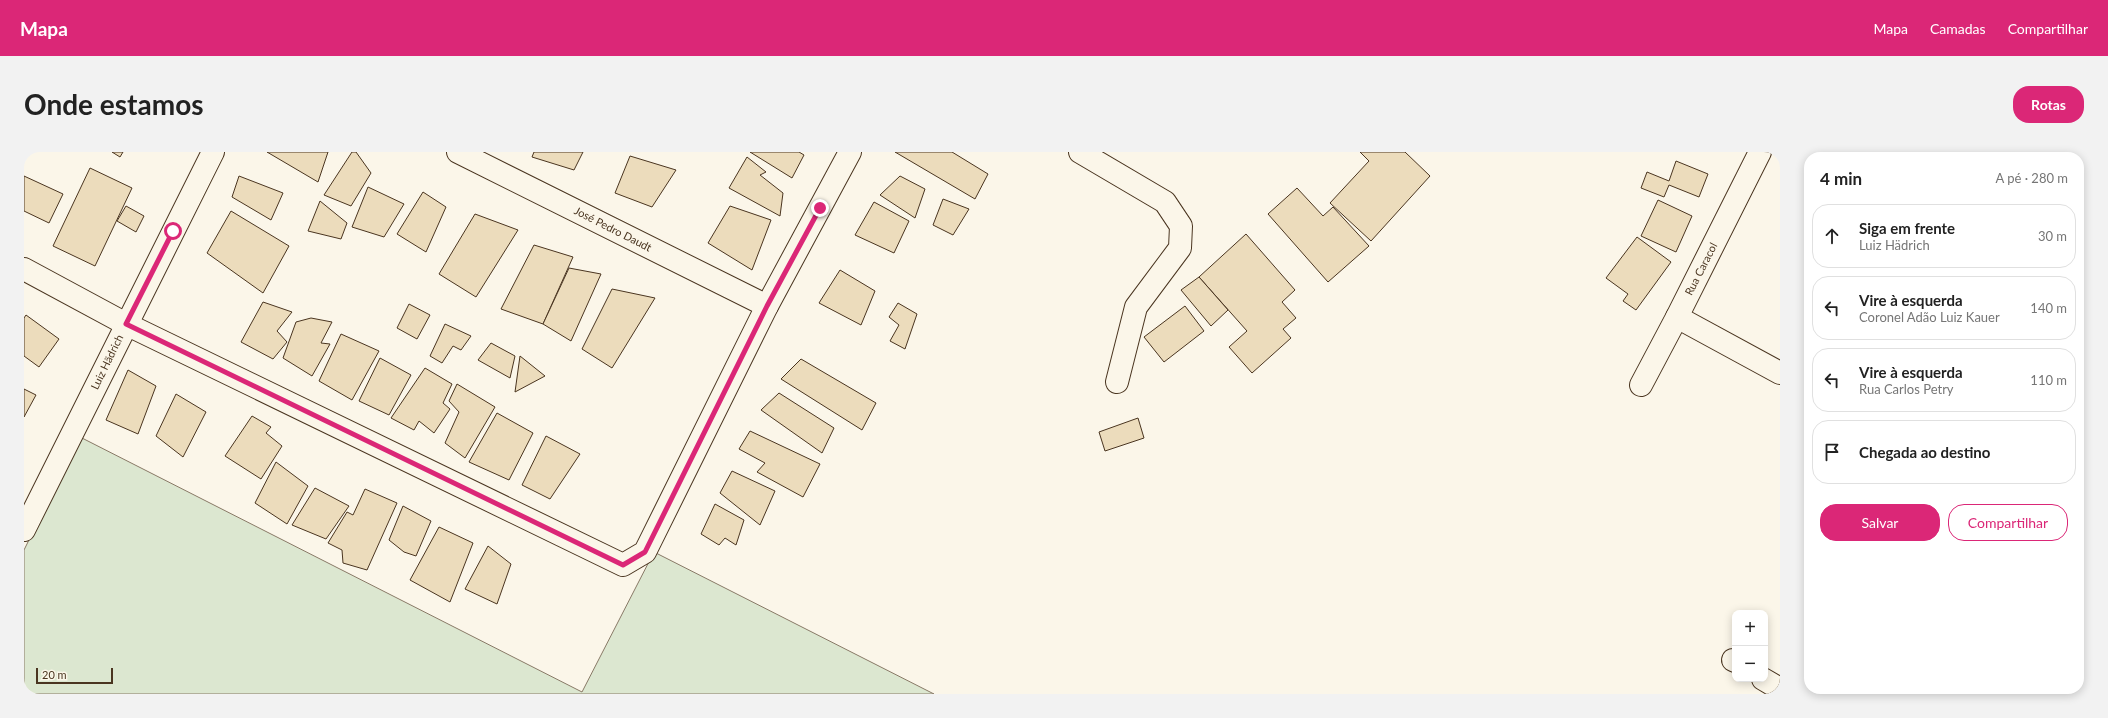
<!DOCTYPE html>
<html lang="pt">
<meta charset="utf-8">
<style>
body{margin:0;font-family:Lato,sans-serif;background:#f2f2f2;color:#222}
.controls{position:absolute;right:12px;bottom:12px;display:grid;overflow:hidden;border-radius:8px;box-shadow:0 2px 10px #0003}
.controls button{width:36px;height:36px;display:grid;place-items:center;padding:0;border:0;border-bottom:1px solid #e0e0e0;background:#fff;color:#222;font:20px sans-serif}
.scale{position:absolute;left:12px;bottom:10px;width:77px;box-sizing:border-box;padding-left:4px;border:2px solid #4a3520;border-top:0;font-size:11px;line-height:14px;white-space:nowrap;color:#4a3520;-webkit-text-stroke:3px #fbf6e9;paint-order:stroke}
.stop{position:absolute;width:12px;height:12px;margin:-9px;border:3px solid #db2777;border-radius:50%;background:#fff}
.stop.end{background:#db2777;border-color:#fff;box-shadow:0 1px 4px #0008}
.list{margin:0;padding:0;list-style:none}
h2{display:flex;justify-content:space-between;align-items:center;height:52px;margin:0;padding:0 16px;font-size:17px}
h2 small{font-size:13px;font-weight:400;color:#767676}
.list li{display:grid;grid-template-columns:26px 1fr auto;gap:12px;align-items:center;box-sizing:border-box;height:64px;margin:0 8px 8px;padding:0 8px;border:1px solid #e0e0e0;border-radius:16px}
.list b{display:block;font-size:15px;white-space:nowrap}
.list p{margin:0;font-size:13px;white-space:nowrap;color:#767676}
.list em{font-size:13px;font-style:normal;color:#767676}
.actions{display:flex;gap:8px;padding:12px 16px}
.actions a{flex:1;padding:9px 0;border:1px solid #db2777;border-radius:16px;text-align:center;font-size:14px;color:#db2777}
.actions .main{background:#db2777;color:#fff}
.icon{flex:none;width:22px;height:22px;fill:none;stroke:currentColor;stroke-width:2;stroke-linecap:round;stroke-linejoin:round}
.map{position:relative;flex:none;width:1756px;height:542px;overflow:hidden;border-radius:16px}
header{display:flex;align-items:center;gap:24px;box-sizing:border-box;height:56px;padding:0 20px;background:#db2777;color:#fff}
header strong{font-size:19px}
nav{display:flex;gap:22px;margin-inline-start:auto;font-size:14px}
.intro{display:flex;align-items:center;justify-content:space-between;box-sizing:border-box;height:96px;padding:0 24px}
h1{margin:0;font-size:28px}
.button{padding:10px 18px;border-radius:16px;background:#db2777;color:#fff;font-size:14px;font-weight:700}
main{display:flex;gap:24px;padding:0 24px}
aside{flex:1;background:#fff;border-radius:16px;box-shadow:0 2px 10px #0003}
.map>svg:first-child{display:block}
.green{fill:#dce7d0;stroke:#887966}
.building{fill:#ecdcbc;stroke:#4a3520}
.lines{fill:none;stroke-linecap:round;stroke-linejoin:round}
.minor-casing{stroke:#4a3520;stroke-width:24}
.tertiary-casing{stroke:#4a3520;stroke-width:24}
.minor{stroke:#fbf6e9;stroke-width:22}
.tertiary{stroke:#fbf6e9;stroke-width:22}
.route{stroke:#db2777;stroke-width:5}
.labels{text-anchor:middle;stroke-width:3;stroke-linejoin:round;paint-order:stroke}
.street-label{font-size:11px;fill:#4a3520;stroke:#fbf6e9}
</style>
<header>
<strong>Mapa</strong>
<nav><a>Mapa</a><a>Camadas</a><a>Compartilhar</a></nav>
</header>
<div class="intro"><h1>Onde estamos</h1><a class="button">Rotas</a></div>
<main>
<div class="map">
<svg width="1756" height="542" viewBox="0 0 1756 542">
<rect width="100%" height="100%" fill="#fbf6e9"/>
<!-- green -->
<path class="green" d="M 56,285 L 558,540 L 630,400 L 910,542 L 0,542 L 0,398 Z"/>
<!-- building -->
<g class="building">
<path d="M 88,0 L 99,0 L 96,5 Z"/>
<path d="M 243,0 L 304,0 L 294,30 Z"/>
<path d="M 328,0 L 332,0 L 347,21 L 327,54 L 300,43 Z"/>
<path d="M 510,0 L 559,0 L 550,18 L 508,5 Z"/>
<path d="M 726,0 L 775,0 L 780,3 L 768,26 Z"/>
<path d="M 871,0 L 928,0 L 964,22 L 951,47 Z"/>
<path d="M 1336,0 L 1381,0 L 1406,24 L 1347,89 L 1306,51 L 1345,9 Z"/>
<path d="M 606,4 L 652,18 L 628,55 L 591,41 Z"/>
<path d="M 723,5 L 742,20 L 736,23 L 759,41 L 756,64 L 705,36 Z"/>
<path d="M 1652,9 L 1684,22 L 1675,45 L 1645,33 L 1640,45 L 1617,36 L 1623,20 L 1645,29 Z"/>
<path d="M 66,16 L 108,36 L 71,114 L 29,94 Z"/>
<path d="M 0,24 L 39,42 L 25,71 L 0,59 Z"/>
<path d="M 215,24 L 259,41 L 247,68 L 208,45 Z"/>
<path d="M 876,24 L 901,37 L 891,66 L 856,43 Z"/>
<path d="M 344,35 L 380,52 L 360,85 L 328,75 Z"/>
<path d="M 1273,36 L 1299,64 L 1309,55 L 1345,94 L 1304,130 L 1244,62 Z"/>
<path d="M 399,40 L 422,55 L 402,100 L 373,82 Z"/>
<path d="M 919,47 L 945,57 L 929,83 L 909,73 Z"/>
<path d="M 1634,48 L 1668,64 L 1652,100 L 1617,84 Z"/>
<path d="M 296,49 L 323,71 L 317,87 L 284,79 Z"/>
<path d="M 850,50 L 885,69 L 870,101 L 831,83 Z"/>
<path d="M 102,54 L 120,64 L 112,80 L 93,69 Z"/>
<path d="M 706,54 L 747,68 L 728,118 L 684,91 Z"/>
<path d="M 207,59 L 265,94 L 239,141 L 183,101 Z"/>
<path d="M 451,62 L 494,78 L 452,145 L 415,122 Z"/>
<path d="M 1222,82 L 1271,138 L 1258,150 L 1272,166 L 1259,177 L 1267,186 L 1228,221 L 1205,195 L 1223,179 L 1175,125 Z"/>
<path d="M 1613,85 L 1647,110 L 1612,158 L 1599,149 L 1604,142 L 1582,126 Z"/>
<path d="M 510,93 L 549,105 L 519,172 L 477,157 Z"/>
<path d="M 545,116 L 577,122 L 547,189 L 519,172 Z"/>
<path d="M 816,118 L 851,139 L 837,173 L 795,151 Z"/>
<path d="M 1175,125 L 1204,158 L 1187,174 L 1157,138 Z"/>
<path d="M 588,137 L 631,146 L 588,216 L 558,197 Z"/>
<path d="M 239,150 L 268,160 L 253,179 L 263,190 L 249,207 L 217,190 Z"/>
<path d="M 874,151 L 893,162 L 881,197 L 866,189 L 875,173 L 865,165 Z"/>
<path d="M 385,152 L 406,163 L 393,187 L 373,176 Z"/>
<path d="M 1161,154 L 1180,179 L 1140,210 L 1120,185 Z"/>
<path d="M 2,163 L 35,187 L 15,215 L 0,204 L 0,166 Z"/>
<path d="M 287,166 L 308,170 L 297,191 L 306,192 L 288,224 L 259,206 L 272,170 Z"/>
<path d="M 421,172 L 447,184 L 437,198 L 429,194 L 418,211 L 406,204 Z"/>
<path d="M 317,182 L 355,199 L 328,248 L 295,229 Z"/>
<path d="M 467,191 L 491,204 L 486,226 L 454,208 Z"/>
<path d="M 496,204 L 521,224 L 491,240 Z"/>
<path d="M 356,206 L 387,223 L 365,263 L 335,249 Z"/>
<path d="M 777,207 L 852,251 L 838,278 L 757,227 Z"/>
<path d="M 401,216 L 428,232 L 419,251 L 426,257 L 410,281 L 395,269 L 390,278 L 367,266 Z"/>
<path d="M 104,218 L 132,234 L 114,282 L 82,268 Z"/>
<path d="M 433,232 L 471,255 L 441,306 L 421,291 L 435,260 L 425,249 Z"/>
<path d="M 0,237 L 12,243 L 0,265 Z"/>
<path d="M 755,241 L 810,276 L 798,301 L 737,258 Z"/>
<path d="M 152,242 L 182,260 L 159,305 L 132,284 Z"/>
<path d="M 473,261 L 509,281 L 485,328 L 445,310 Z"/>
<path d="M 228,264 L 247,275 L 242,281 L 258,294 L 237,327 L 201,304 Z"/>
<path d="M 1114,266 L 1120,286 L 1081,299 L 1075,280 Z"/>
<path d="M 726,279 L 796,312 L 779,345 L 733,320 L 741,311 L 715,297 Z"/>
<path d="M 522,284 L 556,302 L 526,347 L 498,333 Z"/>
<path d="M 252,310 L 284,334 L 263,372 L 231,351 Z"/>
<path d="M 708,319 L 751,339 L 736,373 L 696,341 Z"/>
<path d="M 291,336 L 325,354 L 302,387 L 268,373 Z"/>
<path d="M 341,337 L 373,351 L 343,418 L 319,411 L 318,398 L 304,391 L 323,360 L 329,363 Z"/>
<path d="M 691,352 L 720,368 L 712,393 L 701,386 L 695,393 L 677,382 Z"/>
<path d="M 379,354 L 407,369 L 392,404 L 380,400 L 365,388 Z"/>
<path d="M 415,375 L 449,391 L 426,450 L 386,428 Z"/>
<path d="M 464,394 L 487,412 L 473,452 L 441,437 Z"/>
</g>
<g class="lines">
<defs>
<g id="minor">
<path d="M 434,0 L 743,154"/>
<path d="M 1056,0 L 1141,50 L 1157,74 L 1156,96 L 1112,155 L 1093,230"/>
<path d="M 0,117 L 102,172 L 599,413 L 621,400 L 743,154 L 826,0"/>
<path d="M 1653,165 L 1756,221"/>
<path d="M 1617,233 L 1653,165 L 1736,0"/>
<path d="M 1709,508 L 1711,509"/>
<path d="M 1739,527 L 1756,537"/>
</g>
<path id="tertiary" d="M 0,378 L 189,0"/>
</defs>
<!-- minor casing -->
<use href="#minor" class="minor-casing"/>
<!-- tertiary casing -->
<use href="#tertiary" class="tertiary-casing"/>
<!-- minor -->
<use href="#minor" class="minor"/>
<!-- tertiary -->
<use href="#tertiary" class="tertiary"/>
</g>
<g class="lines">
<!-- route -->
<path class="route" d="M 149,79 L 102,172 L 599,413 L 621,400 L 743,154 L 796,56"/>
</g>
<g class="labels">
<!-- street labels -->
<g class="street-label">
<text transform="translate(589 77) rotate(27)" y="4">José Pedro Daudt</text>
<text transform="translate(1677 117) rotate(-63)" y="4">Rua Caracol</text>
<text transform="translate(83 210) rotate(-64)" y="4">Luiz Hädrich</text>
</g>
</g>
</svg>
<div class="controls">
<button>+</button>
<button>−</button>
</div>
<div class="scale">20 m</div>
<div class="stop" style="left:149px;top:79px"></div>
<div class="stop end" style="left:796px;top:56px"></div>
</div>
<aside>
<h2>4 min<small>A pé · 280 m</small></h2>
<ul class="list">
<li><svg class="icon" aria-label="ahead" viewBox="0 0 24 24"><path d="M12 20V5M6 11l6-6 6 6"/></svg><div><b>Siga em frente</b><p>Luiz Hädrich</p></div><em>30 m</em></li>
<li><svg class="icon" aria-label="left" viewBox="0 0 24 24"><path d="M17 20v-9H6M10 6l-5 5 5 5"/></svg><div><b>Vire à esquerda</b><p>Coronel Adão Luiz Kauer</p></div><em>140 m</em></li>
<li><svg class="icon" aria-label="left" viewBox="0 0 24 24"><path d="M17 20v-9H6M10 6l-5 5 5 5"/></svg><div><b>Vire à esquerda</b><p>Rua Carlos Petry</p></div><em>110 m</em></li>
<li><svg class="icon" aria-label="arrive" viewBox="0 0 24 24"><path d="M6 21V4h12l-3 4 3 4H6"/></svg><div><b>Chegada ao destino</b></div></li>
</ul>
<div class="actions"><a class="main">Salvar</a><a>Compartilhar</a></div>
</aside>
</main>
